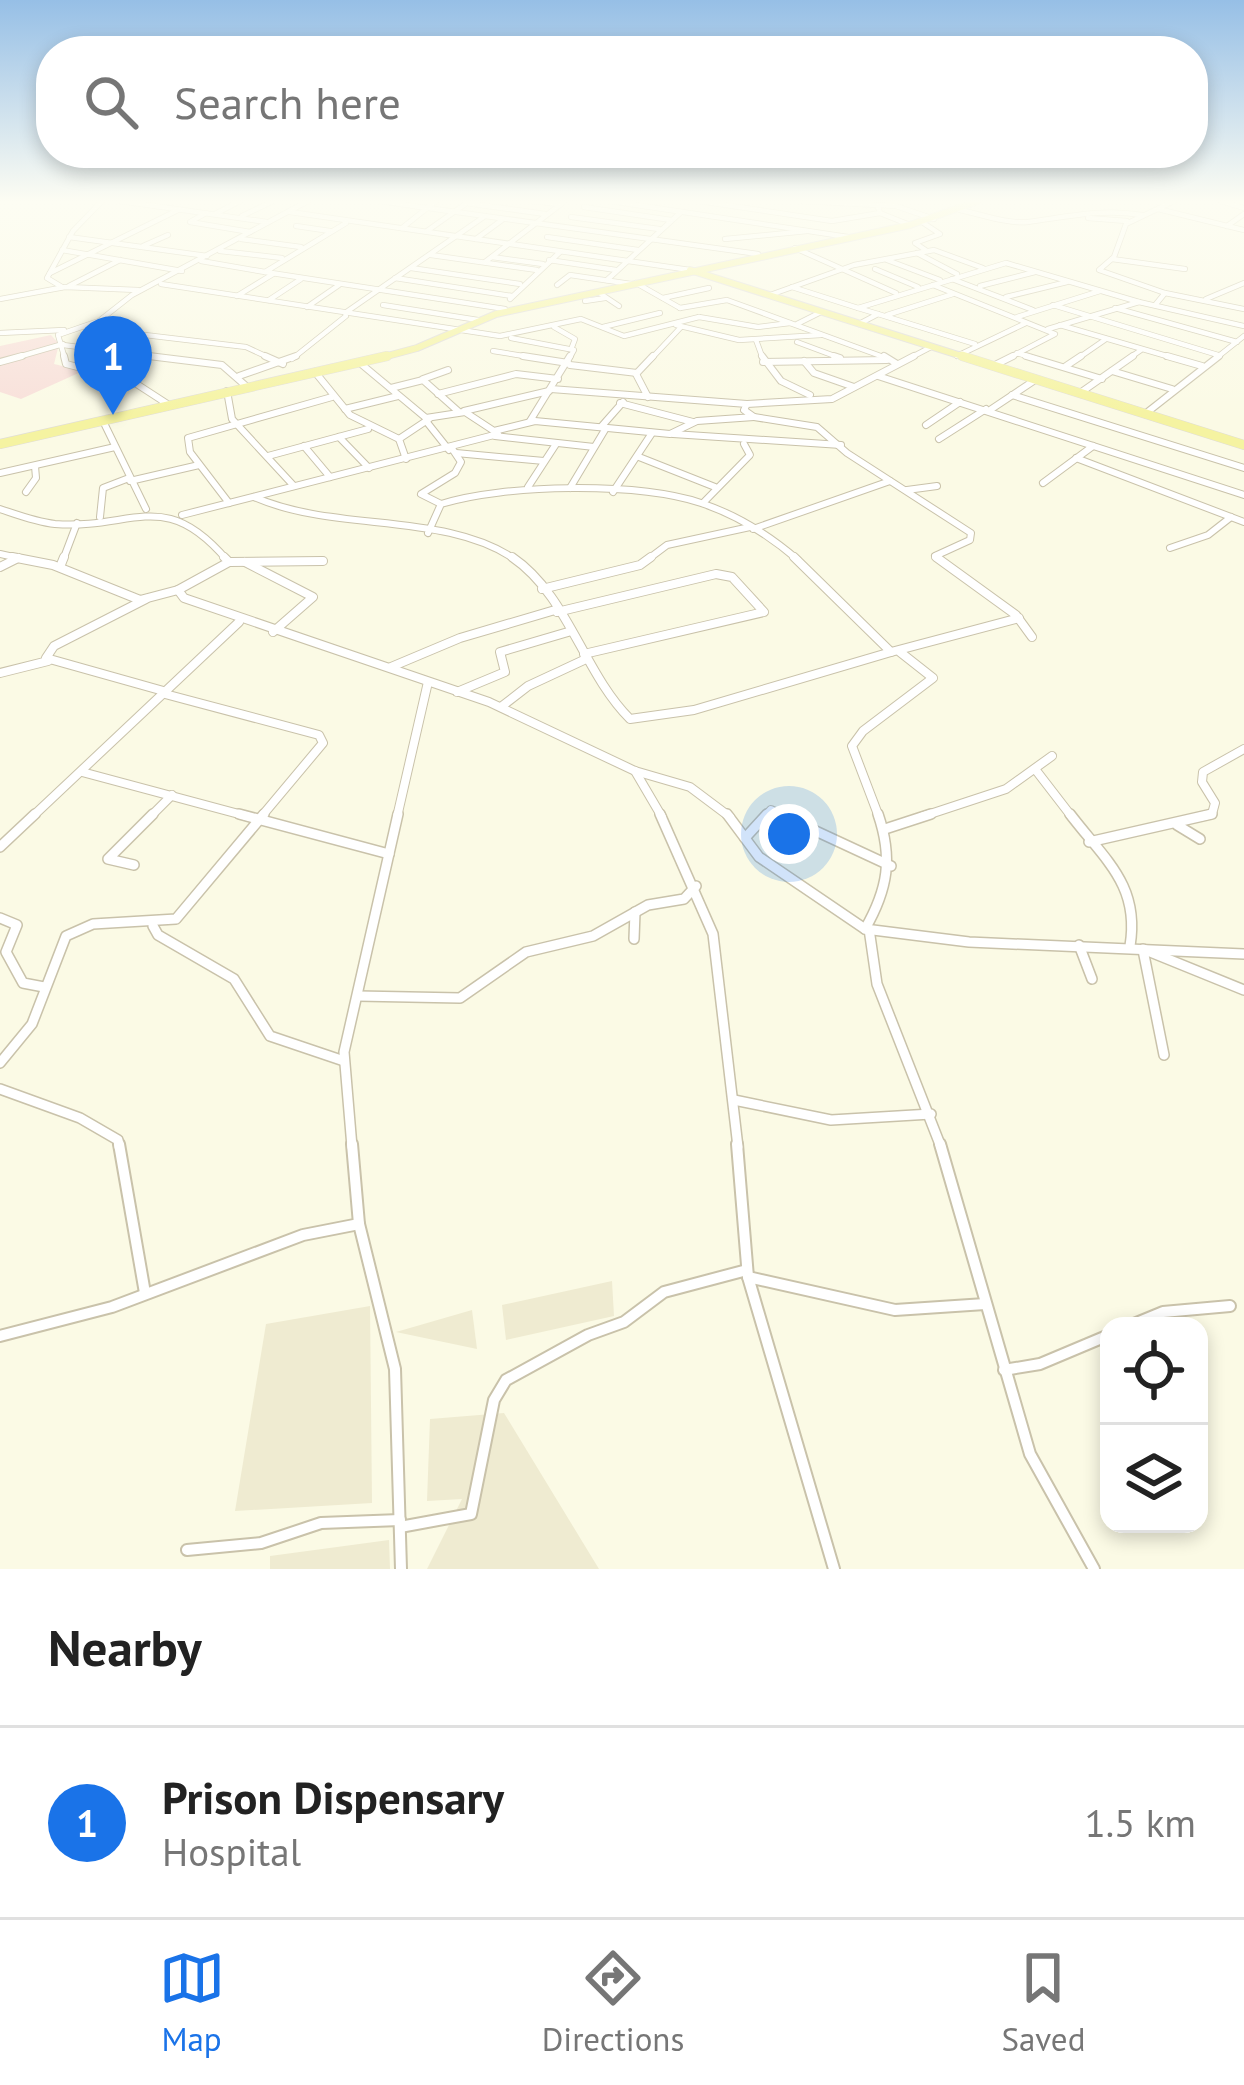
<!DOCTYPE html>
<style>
body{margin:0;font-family:"PT Sans",sans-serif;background:#f2f2f2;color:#222}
.controls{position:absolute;right:36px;bottom:36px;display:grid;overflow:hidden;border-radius:24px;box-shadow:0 6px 18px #0003}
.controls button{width:108px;height:108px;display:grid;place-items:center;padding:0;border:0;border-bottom:3px solid #e0e0e0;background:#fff;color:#222;font:60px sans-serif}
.you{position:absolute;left:789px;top:834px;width:42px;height:42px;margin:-30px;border:9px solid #fff;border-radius:50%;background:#1a73e8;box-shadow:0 0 0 18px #1a73e833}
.badge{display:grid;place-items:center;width:78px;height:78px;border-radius:50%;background:#1a73e8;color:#fff;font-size:39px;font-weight:700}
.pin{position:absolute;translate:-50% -99px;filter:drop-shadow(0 3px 6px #0008)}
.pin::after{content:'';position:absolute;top:63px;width:42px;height:36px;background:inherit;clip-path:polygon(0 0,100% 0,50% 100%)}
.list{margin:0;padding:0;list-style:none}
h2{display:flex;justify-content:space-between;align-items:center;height:156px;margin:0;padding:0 48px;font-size:51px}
h2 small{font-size:39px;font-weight:400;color:#767676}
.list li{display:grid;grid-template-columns:78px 1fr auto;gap:36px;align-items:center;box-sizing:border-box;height:192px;padding:0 48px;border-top:3px solid #e0e0e0}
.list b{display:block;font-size:45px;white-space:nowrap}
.list p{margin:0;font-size:39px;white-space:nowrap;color:#767676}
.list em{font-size:39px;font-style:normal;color:#767676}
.icon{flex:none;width:66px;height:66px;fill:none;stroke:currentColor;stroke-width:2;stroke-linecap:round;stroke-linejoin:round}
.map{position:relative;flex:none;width:1244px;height:1569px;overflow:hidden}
.search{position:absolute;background:#fff;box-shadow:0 6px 18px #0003;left:36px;right:36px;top:36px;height:132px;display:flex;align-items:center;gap:30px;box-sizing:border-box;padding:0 42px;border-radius:48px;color:#767676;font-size:45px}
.sheet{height:348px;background:#fff}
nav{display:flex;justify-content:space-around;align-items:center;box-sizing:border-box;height:168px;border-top:3px solid #e0e0e0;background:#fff;font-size:33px;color:#767676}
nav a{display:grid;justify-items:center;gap:6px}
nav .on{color:#1a73e8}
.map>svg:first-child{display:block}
.residential{fill:#efebd1}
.medical{fill:#f8dfd9}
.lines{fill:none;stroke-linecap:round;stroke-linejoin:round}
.minor-far4-casing{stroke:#c9c2aa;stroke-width:6}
.minor-far3-casing{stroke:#c9c2aa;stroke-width:8}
.minor-far2-casing{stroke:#c9c2aa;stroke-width:10}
.minor-far1-casing{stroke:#c9c2aa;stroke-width:12}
.minor-casing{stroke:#c9c2aa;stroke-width:14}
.major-far1-casing{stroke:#e0ddd8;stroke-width:8}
.major-casing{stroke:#e0ddd8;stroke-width:10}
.minor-far4{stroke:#fff;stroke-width:4.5}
.minor-far3{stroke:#fff;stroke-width:6}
.minor-far2{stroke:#fff;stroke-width:8}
.minor-far1{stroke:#fff;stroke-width:9}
.minor{stroke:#fff;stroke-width:10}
.major-far1{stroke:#f5f3a1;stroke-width:6}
.major{stroke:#f5f3a1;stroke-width:9}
</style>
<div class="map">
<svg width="1244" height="1569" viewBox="0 0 1244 1569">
<rect width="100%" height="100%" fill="#fbfae5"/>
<!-- residential -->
<g class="residential">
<path d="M 612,1281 L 614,1316 L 506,1340 L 502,1305 Z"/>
<path d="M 370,1306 L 372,1503 L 235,1511 L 266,1324 Z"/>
<path d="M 472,1310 L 477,1349 L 396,1332 Z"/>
<path d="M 504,1413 L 599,1569 L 427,1569 L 462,1499 L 427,1501 L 430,1419 Z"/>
<path d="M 389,1540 L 390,1569 L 270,1569 L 270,1556 Z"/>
</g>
<!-- medical -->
<path class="medical" d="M 51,335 L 59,344 L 54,364 L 83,371 L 21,399 L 0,392 L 0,346 Z"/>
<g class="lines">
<defs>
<g id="minor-far4">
<path d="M 120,201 L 267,222"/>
<path d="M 380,201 L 427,208"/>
<path d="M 531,201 L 559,204"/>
<path d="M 610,201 L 848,237"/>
<path d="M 699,201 L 832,221 L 880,213 L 878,207"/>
<path d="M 802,201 L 896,206 L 934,219"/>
<path d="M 1221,201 L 1244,208"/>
<path d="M 466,203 L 545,214"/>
<path d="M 584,207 L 671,220"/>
<path d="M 428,208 L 758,254"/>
<path d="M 1158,209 L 1244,230"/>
<path d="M 960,210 C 980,214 1007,224 1028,222 C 1066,217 1103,208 1142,215"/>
<path d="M 290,212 L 690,270"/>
<path d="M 206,213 L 190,222 L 250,232"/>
<path d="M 880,213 L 910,225"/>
<path d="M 215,214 L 240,201"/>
<path d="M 242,216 L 273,201"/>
<path d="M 571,217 L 659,229"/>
<path d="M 1088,218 L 1127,221"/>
<path d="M 922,222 L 940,234 L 915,243 L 927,251"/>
<path d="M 346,223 L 265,272 L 505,309"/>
<path d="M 296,226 L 330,231"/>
<path d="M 1227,226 L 1244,214"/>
<path d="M 402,228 L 436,201"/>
<path d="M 427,231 L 468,202"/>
<path d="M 69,237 L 207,256"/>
<path d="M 547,237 L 638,250"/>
<path d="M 241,239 L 301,247"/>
<path d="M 476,239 L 502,220"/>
<path d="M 725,239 L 807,231"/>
<path d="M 143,246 L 168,235"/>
<path d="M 795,248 L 896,293"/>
<path d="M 62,250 L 182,271"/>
<path d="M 220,251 L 282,258"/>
<path d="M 917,253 L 957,274"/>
<path d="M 431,255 L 537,270"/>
<path d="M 492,257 L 543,264"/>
<path d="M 1112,259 L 1185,269"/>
<path d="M 549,260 L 616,270"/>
<path d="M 887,260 L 940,280"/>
<path d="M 201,261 L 265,272"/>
<path d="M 485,262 L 565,201"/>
<path d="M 411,268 L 520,284"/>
<path d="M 875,269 L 918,287"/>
<path d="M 50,273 L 178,210"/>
<path d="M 395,278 L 512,296"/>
<path d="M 952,279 L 1033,310"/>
<path d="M 607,280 L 681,212"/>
<path d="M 636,283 L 680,308"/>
<path d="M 161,284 L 500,336 L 581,319 L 624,336 L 699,317"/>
<path d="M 557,285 L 570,275 L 631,284"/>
<path d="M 933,285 L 1055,334 L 1007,359"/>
<path d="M 69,286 L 120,260"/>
<path d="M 980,286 L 1035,272"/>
<path d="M 62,287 L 47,278 L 73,231 L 102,201"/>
<path d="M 792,287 L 858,308"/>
<path d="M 598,292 L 619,306"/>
<path d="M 1165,293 L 1244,309"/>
<path d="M 770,295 L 854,265 L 934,250 L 983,268"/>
<path d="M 237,296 L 273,274"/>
<path d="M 1006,297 L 1067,282"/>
<path d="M 663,298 L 709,288"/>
<path d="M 0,299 L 65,287 L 138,290"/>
<path d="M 510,299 L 560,252"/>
<path d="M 1206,299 L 1244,283"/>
<path d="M 269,300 L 301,279"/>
<path d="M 585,301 L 605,298"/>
<path d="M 1156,304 L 1165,293 L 1099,270 L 1114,257 L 1126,224 L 1174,201"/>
<path d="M 383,305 L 478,320"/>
<path d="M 1053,305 L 1218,355"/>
<path d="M 307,307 L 339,285"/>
<path d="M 680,308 L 727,300 L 889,359"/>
<path d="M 1115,308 L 1237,342"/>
<path d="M 345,313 L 485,216"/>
<path d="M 878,314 L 975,344"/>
<path d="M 887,315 L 953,294"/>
<path d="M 699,317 L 758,327 L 790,323"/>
<path d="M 1017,317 L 1100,291"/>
<path d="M 797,324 L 821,312"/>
<path d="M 859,324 L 878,314 L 858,308 L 1006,263 L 1139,302"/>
<path d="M 676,325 L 739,340 L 821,335"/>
<path d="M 1060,325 L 1177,359"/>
<path d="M 554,327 L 575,339 L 572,347"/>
<path d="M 603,327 L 660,313"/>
<path d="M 86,328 L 246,347 L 272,359"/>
<path d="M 1048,329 L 1139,302 L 1244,326"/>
<path d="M 0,333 L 64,330"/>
<path d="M 511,338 L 574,350 L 569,359"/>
<path d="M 756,340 L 763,359"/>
<path d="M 797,342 L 840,358"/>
<path d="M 63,345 L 173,359"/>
<path d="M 493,351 L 542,359"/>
<path d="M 1017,353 L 1036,359"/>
<path d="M 957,356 L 1026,323"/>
<path d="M 11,359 L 63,344"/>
<path d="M 65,359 L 58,335 L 99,321 L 132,295 L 308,201"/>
<path d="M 292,359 L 346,316"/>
<path d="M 651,359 L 681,327"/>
<path d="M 908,359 L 931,347"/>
<path d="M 1077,359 L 1106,339"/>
<path d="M 1128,359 L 1141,350"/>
<path d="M 1215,359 L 1244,336"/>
</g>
<g id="minor-far3">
<path d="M 64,356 L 66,364 L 132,381 L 169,405"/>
<path d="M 149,356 L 222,365 L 246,386"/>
<path d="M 265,356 L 283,364"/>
<path d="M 523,356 L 568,363"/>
<path d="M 762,356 L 781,381 L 810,395"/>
<path d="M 834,356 L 840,358"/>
<path d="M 884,356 L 897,364"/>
<path d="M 1026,356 L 1102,379"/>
<path d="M 1167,356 L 1202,366"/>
<path d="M 804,361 L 814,373 L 854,387"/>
<path d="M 0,362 L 22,356"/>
<path d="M 763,362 L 887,360"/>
<path d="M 360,363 L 426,418 L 465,412 L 494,431 L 535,421 L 670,434 L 697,421 L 754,417 L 744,410 L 747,404 L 832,399 L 914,356"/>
<path d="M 570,365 L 637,373"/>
<path d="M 993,366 L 1013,356"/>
<path d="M 1066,366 L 1081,356"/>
<path d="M 1112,371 L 1172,389"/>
<path d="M 315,372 L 350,415 L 399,439"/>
<path d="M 239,376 L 296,356"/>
<path d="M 878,376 L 1244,495"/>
<path d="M 423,379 L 448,370"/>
<path d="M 391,388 L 423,380 L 459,412"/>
<path d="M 551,389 L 747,404"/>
<path d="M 227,391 L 232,419 L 293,485"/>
<path d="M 1080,393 L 1133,356"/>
<path d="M 438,394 L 516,374 L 558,379"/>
<path d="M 1012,395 L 1244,468"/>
<path d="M 648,397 L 636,374 L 653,356"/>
<path d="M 620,403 L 693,422"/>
<path d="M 345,409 L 398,396"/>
<path d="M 990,410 L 1035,380"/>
<path d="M 464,411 L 549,391"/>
<path d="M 1145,414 L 1219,356"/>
<path d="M 754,417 L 817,427 L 847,453 L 971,533 L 970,540 L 935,556 L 940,560"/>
<path d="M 426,421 L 449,450"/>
<path d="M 530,421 L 570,356"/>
<path d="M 104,423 L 146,509"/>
<path d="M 926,425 L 960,402"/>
<path d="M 601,427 L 623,402"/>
<path d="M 673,434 L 841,445"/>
<path d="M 495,436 L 594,447"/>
<path d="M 339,437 L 369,468"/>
<path d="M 939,439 L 986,409"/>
<path d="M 304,446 L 330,477"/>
<path d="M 456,453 L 544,461"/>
<path d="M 268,456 L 368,429"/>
<path d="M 639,457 L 715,487"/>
<path d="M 1076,458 L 1244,522"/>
<path d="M 406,459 L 399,439 L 429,419"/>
<path d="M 0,473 L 115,447"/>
<path d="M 130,481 L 199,465"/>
<path d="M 1043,483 L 1093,446"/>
<path d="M 528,487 L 556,444"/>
<path d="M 570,488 L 606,428"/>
<path d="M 907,490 L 937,486"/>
<path d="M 26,492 L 36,478 L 35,466"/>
<path d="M 613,492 L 652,433"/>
<path d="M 254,497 C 336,533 445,511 516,560"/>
<path d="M 229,503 L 190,452 L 188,438 L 332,397"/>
<path d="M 703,503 L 750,455 L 744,444"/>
<path d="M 441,504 L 421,494 L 455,473 L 461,462 L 453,450"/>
<path d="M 0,509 C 18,515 36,522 55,524 C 133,530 164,486 227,560"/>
<path d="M 182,515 L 498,434"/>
<path d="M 100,517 L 103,488 L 129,478"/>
<path d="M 753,529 L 890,481"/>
<path d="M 428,533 L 441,504 C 505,484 637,482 701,503 C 737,515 769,535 798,560"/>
<path d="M 1170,548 L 1208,535 L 1231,517"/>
<path d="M 0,554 L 27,560"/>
<path d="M 63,560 L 77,523"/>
<path d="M 647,560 L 667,545 L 750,527"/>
</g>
<g id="minor-far2">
<path d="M 12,557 L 53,565 L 140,600 L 178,590"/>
<path d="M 224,557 L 229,562 L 178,590 L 184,598 L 489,702 L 635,771 L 690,787 L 730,817"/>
<path d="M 512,557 C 568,595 583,672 630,719 L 694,710 L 891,652"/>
<path d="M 794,557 L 891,652 L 1019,618"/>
<path d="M 936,557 L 1016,615 L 1032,637"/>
<path d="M 229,562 L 323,561"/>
<path d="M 245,562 L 313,597 L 273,632"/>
<path d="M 0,567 L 18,558"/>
<path d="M 60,567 L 64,557"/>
<path d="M 542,589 L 640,565 L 651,557"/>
<path d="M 146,599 L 54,646 L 46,658 L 167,692"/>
<path d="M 557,612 L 716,574 L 732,577 L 764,612 L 584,654"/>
<path d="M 391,667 L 460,638 L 555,610"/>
<path d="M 0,673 L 48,661"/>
<path d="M 457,692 L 505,672 L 500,652 L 568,632"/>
<path d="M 165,694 L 319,735 L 323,743 L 261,817"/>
<path d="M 501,707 L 528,686 L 586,659"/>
<path d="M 1035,769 L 1072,817"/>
<path d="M 635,771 L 662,817"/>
<path d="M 82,772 L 250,817"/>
<path d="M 32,817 L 239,622"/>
<path d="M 150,817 L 172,795"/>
<path d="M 397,817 L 428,682"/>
<path d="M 765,817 L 771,810 L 786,817"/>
<path d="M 879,817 L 852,746 L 863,731 L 933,678 L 900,652"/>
<path d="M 921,817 L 1006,789 L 1052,756"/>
<path d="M 1199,817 L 1212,814 L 1215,803 L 1202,782 L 1203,772 L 1244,749"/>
</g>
<g id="minor-far1">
<path d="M 239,814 L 389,854"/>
<path d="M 660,814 L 713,934 L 738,1147"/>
<path d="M 727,814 L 759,857 L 865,929 L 969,942 L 1244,954"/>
<path d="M 779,814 L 891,866"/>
<path d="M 1070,814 C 1105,860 1140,885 1130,946"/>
<path d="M 1177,825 L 1200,839"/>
<path d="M 885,829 L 931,814"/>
<path d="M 745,838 L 767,814"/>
<path d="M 1089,842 L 1212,814"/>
<path d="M 0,847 L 35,814"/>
<path d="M 134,865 L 108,859 L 153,814"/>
<path d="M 0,918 L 17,925 L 6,952 L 23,983 L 44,987"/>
<path d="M 153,926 L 158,935 L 234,979 L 270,1036 L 344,1061"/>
<path d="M 865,929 C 888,889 893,858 878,814"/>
<path d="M 869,929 L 877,984 L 941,1147"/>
<path d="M 634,939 L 635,912"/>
<path d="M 1079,945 L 1092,979"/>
<path d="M 1143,949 L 1244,990"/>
<path d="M 1143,950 L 1164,1055"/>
<path d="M 358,996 L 460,998 L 526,952 L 593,936 L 648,905 L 684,899 L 696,886"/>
<path d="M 0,1063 L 32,1024 L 66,936 L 93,924 L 176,919 L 264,814"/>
<path d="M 0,1089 L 80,1118 L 118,1140 L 119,1147"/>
<path d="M 734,1100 L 831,1120 L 931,1114"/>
<path d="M 352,1147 L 344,1052 L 398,814"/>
</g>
<g id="minor">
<path d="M 119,1144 L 145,1293"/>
<path d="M 352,1144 L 359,1224 L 395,1369 L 401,1569"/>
<path d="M 737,1144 L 748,1277 L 834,1569"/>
<path d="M 940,1144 L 1030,1454 L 1094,1569"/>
<path d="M 748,1277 L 895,1310 L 985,1304"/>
<path d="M 1129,1326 L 1163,1312 L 1230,1306"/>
<path d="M 0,1336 L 112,1307 L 303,1235 L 359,1224"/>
<path d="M 1004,1370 L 1040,1364 L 1109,1335"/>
<path d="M 400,1527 L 471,1514 L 494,1400 L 506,1380 L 588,1335 L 624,1322 L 664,1292 L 747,1270"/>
<path d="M 187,1550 L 261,1543 L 321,1523 L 400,1520"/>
</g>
<g id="major-far1">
<path d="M 690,270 L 971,359"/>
<path d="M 376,359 L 417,348 L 496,314 L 910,225 L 978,201"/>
</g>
<g id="major">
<path d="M 962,356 L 1244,445"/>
<path d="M 0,444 L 387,356"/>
</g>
</defs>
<!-- minor-far4 casing -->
<use href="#minor-far4" class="minor-far4-casing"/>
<!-- minor-far3 casing -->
<use href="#minor-far3" class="minor-far3-casing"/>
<!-- minor-far2 casing -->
<use href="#minor-far2" class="minor-far2-casing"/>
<!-- minor-far1 casing -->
<use href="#minor-far1" class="minor-far1-casing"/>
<!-- minor casing -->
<use href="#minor" class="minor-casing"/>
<!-- major-far1 casing -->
<use href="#major-far1" class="major-far1-casing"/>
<!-- major casing -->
<use href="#major" class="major-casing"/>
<!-- minor-far4 -->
<use href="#minor-far4" class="minor-far4"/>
<!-- minor-far3 -->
<use href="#minor-far3" class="minor-far3"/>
<!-- minor-far2 -->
<use href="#minor-far2" class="minor-far2"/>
<!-- minor-far1 -->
<use href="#minor-far1" class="minor-far1"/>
<!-- minor -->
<use href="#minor" class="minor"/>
<!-- major-far1 -->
<use href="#major-far1" class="major-far1"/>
<!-- major -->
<use href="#major" class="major"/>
</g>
<!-- sky -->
<linearGradient id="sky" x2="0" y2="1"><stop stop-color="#96bfe6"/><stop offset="0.48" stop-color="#fdfdf3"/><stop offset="1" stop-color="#fdfdf3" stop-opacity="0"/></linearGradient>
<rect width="1244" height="420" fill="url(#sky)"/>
</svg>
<div class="controls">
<button><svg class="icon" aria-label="locate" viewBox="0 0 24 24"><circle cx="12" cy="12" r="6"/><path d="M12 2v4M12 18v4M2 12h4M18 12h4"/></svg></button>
<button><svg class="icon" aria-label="layers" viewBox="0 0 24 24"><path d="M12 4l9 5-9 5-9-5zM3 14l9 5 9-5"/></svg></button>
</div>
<div class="you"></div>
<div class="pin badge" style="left:113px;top:415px">1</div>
<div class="search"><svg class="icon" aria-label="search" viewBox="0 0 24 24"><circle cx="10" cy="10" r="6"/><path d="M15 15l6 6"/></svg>Search here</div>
</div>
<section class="sheet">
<h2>Nearby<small></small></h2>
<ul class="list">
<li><span class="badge">1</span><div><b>Prison Dispensary</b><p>Hospital</p></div><em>1.5 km</em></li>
</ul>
</section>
<nav>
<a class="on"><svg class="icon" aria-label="map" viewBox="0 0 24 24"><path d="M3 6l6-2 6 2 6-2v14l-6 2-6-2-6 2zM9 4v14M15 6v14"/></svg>Map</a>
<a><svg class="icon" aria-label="directions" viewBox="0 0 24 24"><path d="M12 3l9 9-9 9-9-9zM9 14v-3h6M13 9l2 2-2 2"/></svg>Directions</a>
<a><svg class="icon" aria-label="saved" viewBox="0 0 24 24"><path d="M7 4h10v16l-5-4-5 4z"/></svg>Saved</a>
</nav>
